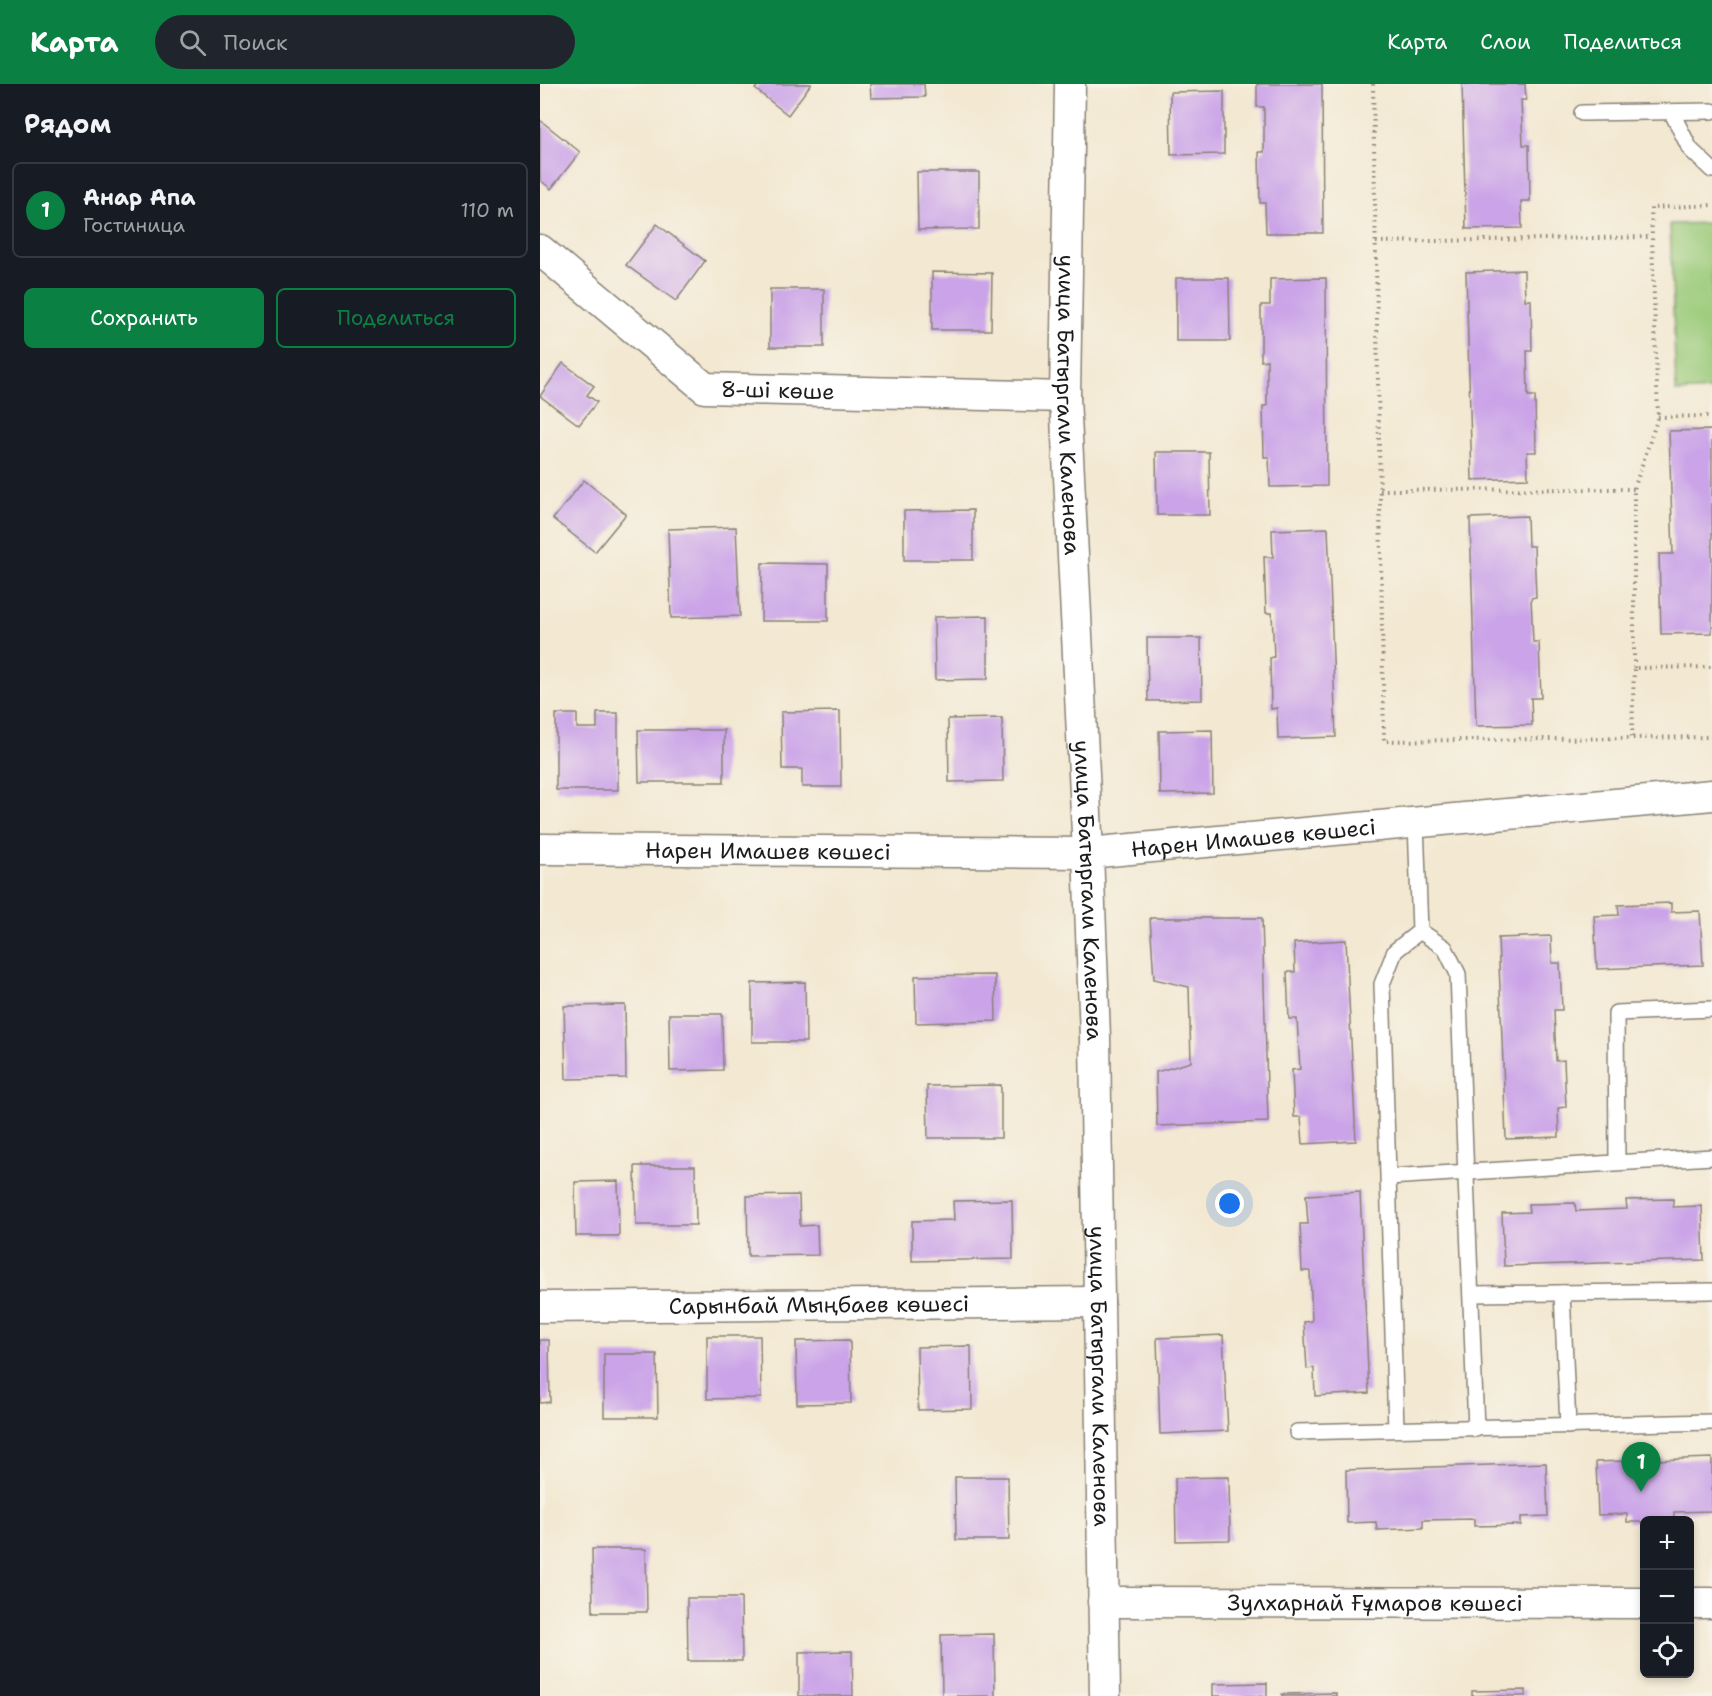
<!DOCTYPE html>
<html lang="ru">
<meta charset="utf-8">
<style>
body{margin:0;font-family:"Shantell Sans",sans-serif;background:#20242c;color:#f1f3f6}
.controls{position:absolute;right:18px;bottom:18px;display:grid;overflow:hidden;border-radius:9px;box-shadow:0 3px 9px #0003}
.controls button{width:54px;height:54px;display:grid;place-items:center;padding:0;border:0;border-bottom:2px solid #363941;background:#171b24;color:#f1f3f6;font:30px sans-serif}
.you{position:absolute;left:690px;top:1120px;width:21px;height:21px;margin:-15px;border:4px solid #fff;border-radius:50%;background:#1a73e8;box-shadow:0 0 0 9px #1a73e833}
.badge{display:grid;place-items:center;width:39px;height:39px;border-radius:50%;background:#0b8043;color:#fff;font-size:20px;font-weight:700}
.pin{position:absolute;translate:-50% -50px;filter:drop-shadow(0 2px 3px #0008)}
.pin::after{content:'';position:absolute;top:32px;width:21px;height:18px;background:inherit;clip-path:polygon(0 0,100% 0,50% 100%)}
.list{margin:0;padding:0;list-style:none}
h2{display:flex;justify-content:space-between;align-items:center;height:78px;margin:0;padding:0 24px;font-size:26px}
h2 small{font-size:20px;font-weight:400;color:#9ea1a6}
.list li{display:grid;grid-template-columns:39px 1fr auto;gap:18px;align-items:center;box-sizing:border-box;height:96px;margin:0 12px 12px;padding:0 12px;border:2px solid #363941;border-radius:9px}
.list b{display:block;font-size:22px;white-space:nowrap}
.list p{margin:0;font-size:20px;white-space:nowrap;color:#9ea1a6}
.list em{font-size:20px;font-style:normal;color:#9ea1a6}
.actions{display:flex;gap:12px;padding:18px 24px}
.actions a{flex:1;padding:14px 0;border:2px solid #0b8043;border-radius:9px;text-align:center;font-size:21px;color:#0b8043}
.actions .main{background:#0b8043;color:#fff}
.icon{flex:none;width:33px;height:33px;fill:none;stroke:currentColor;stroke-width:2;stroke-linecap:round;stroke-linejoin:round}
.map{position:relative;flex:none;width:1172px;height:1612px;overflow:hidden}
header{display:flex;align-items:center;gap:36px;box-sizing:border-box;height:84px;padding:0 30px;background:#0b8043;color:#fff}
header strong{font-size:28px}
nav{display:flex;gap:33px;margin-inline-start:auto;font-size:21px}
.search{width:420px;height:54px;background:#20242c;display:flex;align-items:center;gap:15px;box-sizing:border-box;padding:0 21px;border-radius:33px;color:#9ea1a6;font-size:22px}
main{display:flex}
aside{flex:1;background:#171b24}
.map>svg:first-child{display:block}
.green{fill:#9bcb7a;stroke:#5c744b;stroke-width:1.5}
.building{fill:#caa3e8}
.lines{fill:none;stroke-linecap:round;stroke-linejoin:round}
.lane-casing{stroke:#888276;stroke-width:18}
.street-casing{stroke:#888276;stroke-width:33}
.path{stroke:#888276;stroke-width:4;stroke-dasharray:1.5 4.5;stroke-linecap:butt}
.lane{stroke:#fff;stroke-width:15}
.street{stroke:#fff;stroke-width:30}
.labels{text-anchor:middle;stroke-width:4.5;stroke-linejoin:round;paint-order:stroke}
.street-label{font-size:22px;fill:#1c1c1c;stroke:#f7f3e8}
</style>
<header>
<strong>Карта</strong>
<div class="search"><svg class="icon" aria-label="search" viewBox="0 0 24 24"><circle cx="10" cy="10" r="6"/><path d="M15 15l6 6"/></svg>Поиск</div>
<nav><a>Карта</a><a>Слои</a><a>Поделиться</a></nav>
</header>
<main>
<aside>
<h2>Рядом<small></small></h2>
<ul class="list">
<li><span class="badge">1</span><div><b>Анар Апа</b><p>Гостиница</p></div><em>110 m</em></li>
</ul>
<div class="actions"><a class="main">Сохранить</a><a>Поделиться</a></div>
</aside>
<div class="map">
<svg width="1172" height="1612" viewBox="0 0 1172 1612">
<rect width="100%" height="100%" fill="#f7f3e8"/>
<filter id="ink" filterUnits="userSpaceOnUse"><feTurbulence type="fractalNoise" baseFrequency=".0167" numOctaves="2"/><feDisplacementMap in="SourceGraphic" scale="12" xChannelSelector="R" yChannelSelector="G"/><feConvolveMatrix kernelMatrix="1 2 1 2 8 2 1 2 1" color-interpolation-filters="sRGB"/></filter>
<filter id="wash" filterUnits="userSpaceOnUse"><feTurbulence type="fractalNoise" baseFrequency=".008" numOctaves="4" result="noise"/><feDisplacementMap in="SourceGraphic" scale="24" xChannelSelector="R" yChannelSelector="G"/><feGaussianBlur stdDeviation="1.35" result="paint"/><feColorMatrix in="noise" values="0 0 0 0 0 0 0 0 0 0 0 0 0 0 0 0 0 1.4 0 .05"/><feComposite in="paint" operator="in"/></filter>
<g filter="url(#wash)">
<rect width="100%" height="100%" fill="#f3e8d1"/>
<!-- green -->
<path class="green" d="M 1172,139 L 1172,306 L 1136,308 L 1130,140 Z"/>
<g id="blocks">
<!-- building -->
<g class="building">
<path d="M 219,0 L 271,0 L 248,31 L 215,5 Z"/>
<path d="M 330,0 L 384,0 L 385,13 L 331,14 Z"/>
<path d="M 717,0 L 782,0 L 783,149 L 726,149 L 725,119 L 720,119 L 719,68 L 724,68 L 724,23 L 717,23 Z"/>
<path d="M 922,0 L 985,0 L 986,16 L 981,16 L 983,61 L 989,61 L 990,117 L 981,117 L 982,144 L 926,145 Z"/>
<path d="M 684,7 L 684,70 L 631,71 L 630,8 Z"/>
<path d="M 0,36 L 40,68 L 11,105 L 0,96 Z"/>
<path d="M 377,88 L 439,88 L 439,145 L 378,146 Z"/>
<path d="M 117,140 L 165,177 L 136,217 L 86,181 Z"/>
<path d="M 984,186 L 985,216 L 991,216 L 992,267 L 987,267 L 988,312 L 995,312 L 996,368 L 987,368 L 988,394 L 932,396 L 926,188 Z"/>
<path d="M 392,188 L 452,189 L 451,246 L 392,246 Z"/>
<path d="M 636,194 L 689,194 L 690,257 L 636,257 Z"/>
<path d="M 786,194 L 787,402 L 730,403 L 729,373 L 724,373 L 723,322 L 727,322 L 727,276 L 721,277 L 721,221 L 730,221 L 730,195 Z"/>
<rect x="230" y="205" width="54" height="58"/>
<path d="M 23,279 L 54,302 L 47,311 L 57,318 L 39,341 L 0,312 Z"/>
<path d="M 1172,346 L 1172,549 L 1121,550 L 1119,470 L 1133,470 L 1129,347 Z"/>
<path d="M 616,368 L 669,368 L 670,431 L 617,431 Z"/>
<path d="M 44,396 L 86,430 L 55,468 L 13,435 Z"/>
<path d="M 433,426 L 433,476 L 364,476 L 364,427 Z"/>
<path d="M 987,432 L 988,462 L 994,462 L 996,513 L 991,514 L 993,558 L 999,558 L 1001,614 L 991,614 L 992,641 L 936,642 L 930,434 Z"/>
<path d="M 196,443 L 200,532 L 131,534 L 128,445 Z"/>
<path d="M 788,444 L 796,653 L 738,655 L 737,624 L 731,625 L 730,574 L 734,573 L 732,529 L 726,529 L 724,473 L 733,473 L 732,446 Z"/>
<path d="M 222,479 L 288,480 L 288,537 L 221,537 Z"/>
<path d="M 448,532 L 448,595 L 395,596 L 394,533 Z"/>
<path d="M 607,554 L 661,554 L 662,616 L 608,617 Z"/>
<path d="M 300,627 L 301,703 L 262,703 L 262,685 L 242,685 L 241,628 Z"/>
<path d="M 57,629 L 78,629 L 78,706 L 16,706 L 16,630 L 37,630 L 37,644 L 57,644 Z"/>
<path d="M 462,634 L 463,697 L 409,698 L 408,635 Z"/>
<path d="M 98,646 L 184,646 L 184,698 L 99,698 Z"/>
<path d="M 672,646 L 673,709 L 620,710 L 619,647 Z"/>
<path d="M 1131,819 L 1131,828 L 1160,827 L 1163,881 L 1057,885 L 1054,832 L 1079,831 L 1078,821 Z"/>
<path d="M 610,834 L 722,834 L 728,1038 L 617,1042 L 616,988 L 651,978 L 649,903 L 614,895 Z"/>
<path d="M 1011,852 L 1012,879 L 1020,879 L 1022,926 L 1014,926 L 1016,977 L 1024,976 L 1026,1023 L 1018,1024 L 1019,1053 L 966,1055 L 958,854 Z"/>
<path d="M 806,856 L 816,1057 L 763,1060 L 761,1033 L 754,1033 L 752,986 L 760,985 L 757,935 L 749,935 L 747,888 L 755,888 L 754,859 Z"/>
<path d="M 455,891 L 456,937 L 376,939 L 375,892 Z"/>
<path d="M 265,898 L 266,958 L 212,958 L 212,899 Z"/>
<path d="M 85,921 L 86,994 L 26,995 L 24,922 Z"/>
<path d="M 129,930 L 182,930 L 183,986 L 130,987 Z"/>
<path d="M 461,1001 L 461,1054 L 388,1054 L 387,1002 Z"/>
<path d="M 95,1082 L 155,1082 L 156,1141 L 96,1141 Z"/>
<path d="M 78,1097 L 79,1152 L 36,1152 L 35,1098 Z"/>
<path d="M 820,1108 L 829,1309 L 775,1312 L 774,1284 L 767,1285 L 764,1238 L 772,1237 L 770,1187 L 762,1187 L 760,1140 L 768,1140 L 766,1111 Z"/>
<path d="M 259,1111 L 260,1142 L 277,1141 L 278,1171 L 208,1172 L 207,1112 Z"/>
<path d="M 1133,1115 L 1133,1123 L 1162,1122 L 1164,1176 L 964,1182 L 962,1129 L 989,1128 L 988,1120 L 1035,1119 L 1036,1127 L 1087,1125 L 1086,1116 Z"/>
<path d="M 472,1116 L 473,1175 L 372,1177 L 372,1137 L 414,1136 L 413,1117 Z"/>
<path d="M 683,1251 L 688,1347 L 620,1350 L 617,1254 Z"/>
<path d="M 167,1252 L 220,1252 L 221,1314 L 167,1315 Z"/>
<path d="M 0,1256 L 9,1256 L 10,1318 L 0,1319 Z"/>
<path d="M 310,1256 L 311,1319 L 257,1320 L 256,1257 Z"/>
<path d="M 431,1262 L 432,1325 L 378,1326 L 377,1263 Z"/>
<path d="M 64,1270 L 117,1270 L 118,1333 L 64,1333 Z"/>
<path d="M 1172,1374 L 1172,1427 L 1134,1428 L 1134,1436 L 1104,1438 L 1087,1438 L 1087,1430 L 1058,1431 L 1056,1378 Z"/>
<path d="M 1006,1379 L 1008,1432 L 981,1433 L 981,1441 L 934,1442 L 934,1435 L 883,1436 L 883,1444 L 837,1446 L 836,1438 L 807,1439 L 806,1386 Z"/>
<path d="M 415,1393 L 468,1393 L 469,1456 L 416,1456 Z"/>
<path d="M 689,1393 L 690,1456 L 636,1457 L 635,1394 Z"/>
<path d="M 52,1465 L 106,1465 L 107,1528 L 53,1528 Z"/>
<path d="M 147,1514 L 201,1514 L 202,1577 L 148,1577 Z"/>
<path d="M 454,1550 L 455,1612 L 402,1612 L 401,1551 Z"/>
<path d="M 312,1567 L 313,1612 L 259,1612 L 259,1568 Z"/>
<path d="M 727,1599 L 727,1612 L 673,1612 L 673,1600 Z"/>
<path d="M 986,1606 L 986,1612 L 932,1612 L 932,1607 Z"/>
<path d="M 796,1609 L 796,1612 L 742,1612 L 742,1610 Z"/>
</g>
</g>
</g>
<g filter="url(#ink)">
<use href="#blocks" fill-opacity="0" stroke="#888276" stroke-width="1.5"/>
<g class="lines">
<defs>
<g id="lane">
<path d="M 1042,29 L 1172,27"/>
<path d="M 1132,29 L 1150,65 L 1172,86"/>
<path d="M 876,739 L 880,847 L 905,864 L 918,890 L 936,1345"/>
<path d="M 1077,1078 L 1076,929 L 1172,925"/>
<path d="M 849,1093 L 1172,1073"/>
<path d="M 1022,1209 L 1028,1342"/>
<path d="M 931,1210 L 1172,1207"/>
<path d="M 856,1345 L 842,900 L 855,867 L 880,847"/>
<path d="M 757,1348 L 1172,1338"/>
</g>
<g id="street">
<path id="s1" d="M 530,0 L 525,313 L 548,769 L 555,953 L 565,1612"/>
<path id="s2" d="M 0,166 L 165,304 L 525,313"/>
<path id="s3" d="M 0,765 L 548,769 L 1172,711"/>
<path id="s4" d="M 0,1223 L 559,1218"/>
<path id="s5" d="M 563,1518 L 1104,1519"/>
<path d="M 1150,1519 L 1172,1519"/>
</g>
</defs>
<!-- lane casing -->
<use href="#lane" class="lane-casing"/>
<!-- street casing -->
<use href="#street" class="street-casing"/>
<!-- path -->
<g class="path">
<path d="M 833,0 L 844,657 L 1172,653"/>
<path d="M 836,158 L 1112,153"/>
<path d="M 1118,333 L 1172,332"/>
<path d="M 840,406 L 1094,405"/>
<path d="M 1094,584 L 1094,405 L 1118,333 L 1111,124 L 1172,121"/>
<path d="M 1092,653 L 1094,584 L 1172,583"/>
</g>
<!-- lane -->
<use href="#lane" class="lane"/>
<!-- street -->
<use href="#street" class="street"/>
</g>
</g>
<g class="labels">
<!-- street labels -->
<g class="street-label">
<text dy="8" stroke="none"><textPath href="#s2" startOffset="288">8-шi көше</textPath></text>
<text dy="8" stroke="none"><textPath href="#s1" startOffset="321">улица Батыргали Каленова</textPath></text>
<text dy="8" stroke="none"><textPath href="#s3" startOffset="714">Нарен Имашев көшесi</textPath></text>
<text dy="8" stroke="none"><textPath href="#s3" startOffset="228">Нарен Имашев көшесi</textPath></text>
<text dy="8" stroke="none"><textPath href="#s1" startOffset="807">улица Батыргали Каленова</textPath></text>
<text dy="8" stroke="none"><textPath href="#s4" startOffset="279">Сарынбай Мыңбаев көшесі</textPath></text>
<text dy="8" stroke="none"><textPath href="#s1" startOffset="1293">улица Батыргали Каленова</textPath></text>
<text dy="8" stroke="none"><textPath href="#s5" startOffset="272">Зулхарнай Ғұмаров көшесі</textPath></text>
</g>
</g>
</svg>
<div class="controls">
<button>+</button>
<button>−</button>
<button><svg class="icon" aria-label="locate" viewBox="0 0 24 24"><circle cx="12" cy="12" r="6"/><path d="M12 2v4M12 18v4M2 12h4M18 12h4"/></svg></button>
</div>
<div class="you"></div>
<div class="pin badge" style="left:1101px;top:1408px">1</div>
</div>
</main>
